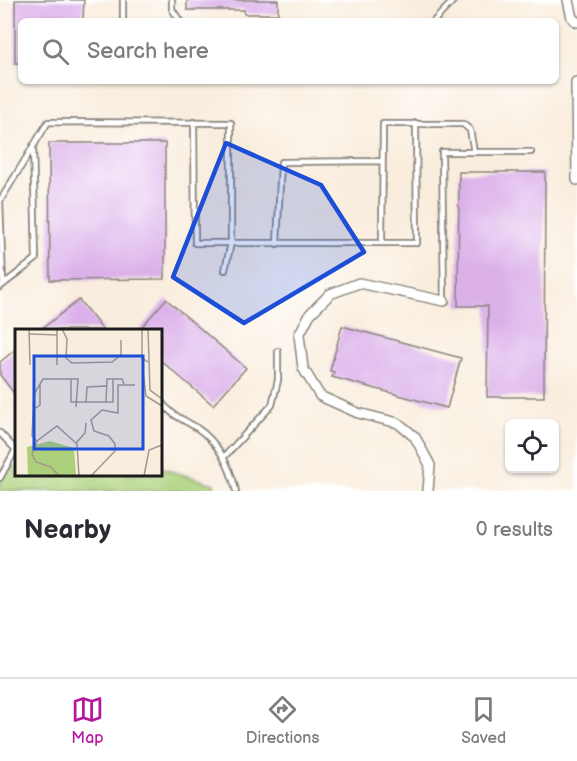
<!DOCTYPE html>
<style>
:root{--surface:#fff;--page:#f7f7f7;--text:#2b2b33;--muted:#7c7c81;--line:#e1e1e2;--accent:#b5179e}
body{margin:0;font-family:"Balsamiq Sans",sans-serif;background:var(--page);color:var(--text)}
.controls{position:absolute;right:18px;bottom:18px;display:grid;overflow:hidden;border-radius:9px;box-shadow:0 2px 4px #0004}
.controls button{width:54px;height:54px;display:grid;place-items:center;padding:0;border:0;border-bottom:2px solid var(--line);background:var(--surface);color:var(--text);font:30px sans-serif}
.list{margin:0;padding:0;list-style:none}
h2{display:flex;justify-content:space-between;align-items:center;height:78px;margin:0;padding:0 24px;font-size:26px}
h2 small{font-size:20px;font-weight:400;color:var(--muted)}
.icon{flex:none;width:33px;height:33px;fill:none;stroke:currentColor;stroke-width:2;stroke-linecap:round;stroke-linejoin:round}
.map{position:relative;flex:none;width:577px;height:491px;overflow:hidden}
.search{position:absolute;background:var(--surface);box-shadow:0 2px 4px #0004;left:18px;right:18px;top:18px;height:66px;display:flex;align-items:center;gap:15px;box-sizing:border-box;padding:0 21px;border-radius:9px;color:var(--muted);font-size:22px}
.sheet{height:186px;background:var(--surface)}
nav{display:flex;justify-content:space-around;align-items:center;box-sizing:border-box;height:84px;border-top:2px solid var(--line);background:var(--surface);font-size:16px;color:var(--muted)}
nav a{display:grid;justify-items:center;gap:3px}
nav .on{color:var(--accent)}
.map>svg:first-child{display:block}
.green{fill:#acd079;stroke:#64764a;stroke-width:1.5}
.building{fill:#dcb1ea}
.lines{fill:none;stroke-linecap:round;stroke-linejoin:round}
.lane-casing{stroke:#8a847c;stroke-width:8}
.street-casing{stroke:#8a847c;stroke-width:12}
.lane{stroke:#fff;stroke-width:4.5}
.street{stroke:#fff;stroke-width:9}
.marked{fill:#1d4ed8;fill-opacity:0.2;stroke:#1d4ed8;stroke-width:4.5;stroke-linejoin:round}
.inset-road{fill:none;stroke:#a19990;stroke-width:1.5}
.view{fill:#1d4ed8;fill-opacity:0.15;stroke:#1d4ed8;stroke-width:3}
.inset-edge{fill:none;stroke:#1c1c1c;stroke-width:3}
</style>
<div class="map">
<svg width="577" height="491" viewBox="0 0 577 491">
<rect width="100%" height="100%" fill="#fff"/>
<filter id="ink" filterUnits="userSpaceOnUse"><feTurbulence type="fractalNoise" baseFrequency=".0167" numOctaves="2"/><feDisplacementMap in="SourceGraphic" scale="12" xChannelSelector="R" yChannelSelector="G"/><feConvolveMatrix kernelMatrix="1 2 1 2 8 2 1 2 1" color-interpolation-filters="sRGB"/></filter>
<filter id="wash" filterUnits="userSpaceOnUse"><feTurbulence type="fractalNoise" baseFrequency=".008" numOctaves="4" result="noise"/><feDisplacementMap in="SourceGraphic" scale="24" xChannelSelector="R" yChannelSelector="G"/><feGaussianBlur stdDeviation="1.35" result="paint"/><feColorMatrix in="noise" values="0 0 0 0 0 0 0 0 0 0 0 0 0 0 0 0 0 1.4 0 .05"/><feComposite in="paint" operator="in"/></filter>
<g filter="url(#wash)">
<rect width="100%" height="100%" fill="#f9eddd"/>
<path class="green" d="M16 466V474H160L161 468 214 484 215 491H0V470Z"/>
<g id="blocks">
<path class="building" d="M15 0H84L83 21H21V63H15Z
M187 0H278V14H244V10H187Z
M49 143H165V279L50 280Z
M459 172H545L544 397H487L488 306H458Z
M166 299 246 368 213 405 160 360V330H139Z
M79 300 103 330H40Z
M342 326 461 358 447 408 332 377 334 372 330 371Z
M16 349V396L0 375V362Z"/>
</g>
</g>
<g filter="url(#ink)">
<use href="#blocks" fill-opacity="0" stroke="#8a847c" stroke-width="1.5"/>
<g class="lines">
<defs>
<path id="lane" d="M172 0V9L180 21
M123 21V0
M434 21 454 0
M194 122 195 243H417L416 123
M382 243 383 124H463L470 130 474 152
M277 244 281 162 382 161
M3 282 0 201 48 122 231 123V243L225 270
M0 287 36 259 33 146
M444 301 442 152H531
M160 400C170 415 183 419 197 428 219 443 230 466 236 491
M0 433 16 450
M224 457 272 405 278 380V351
M0 478 16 449"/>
<path id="street" d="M568 0 572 18 577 22
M576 82 577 180
M428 491 430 465 415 437 398 423 358 413 320 396 303 368 299 335 310 314 330 294 359 283 444 301"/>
</defs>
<use href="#lane" class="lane-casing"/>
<use href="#street" class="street-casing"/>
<use href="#lane" class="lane"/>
<use href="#street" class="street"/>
</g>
</g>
<path class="marked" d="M226 143 321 185 364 252 244 323 173 277Z"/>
<g transform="translate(15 329)">
<rect width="147" height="147" fill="#f9eddd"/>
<path d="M35 112 59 119 61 147H13L12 118Z" fill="#acd079"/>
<path class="inset-road" d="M14 0 15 36M47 0 52 10 51 29 57 34 97 33 106 26V11M127 0V29L133 33M133 0 135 61 147 70M15 5 42 6V1M42 36V6M128 42 131 67 147 77M56 50V73H98V50M71 73 72 58 91 57M91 73 92 50H107L109 55M19 80 25 76V56M22 112 17 107 19 65 28 50H63L61 78M61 114 70 104 71 94M44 147 36 138 21 133 17 125 22 112 42 97 62 115 64 147M76 147 100 122V115L94 107 79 102 76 91 87 81 103 84V56H120M129 147 134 121 147 116"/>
<path class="view" d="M19 27H128V120H19Z"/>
<rect width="147" height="147" class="inset-edge"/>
</g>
</svg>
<div class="controls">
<button><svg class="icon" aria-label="locate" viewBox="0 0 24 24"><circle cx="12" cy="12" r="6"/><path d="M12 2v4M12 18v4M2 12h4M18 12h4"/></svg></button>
</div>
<div class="search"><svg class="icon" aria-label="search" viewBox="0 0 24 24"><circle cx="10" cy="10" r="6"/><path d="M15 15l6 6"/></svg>Search here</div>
</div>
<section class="sheet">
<h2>Nearby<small>0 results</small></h2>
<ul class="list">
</ul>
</section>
<nav>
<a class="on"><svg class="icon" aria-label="map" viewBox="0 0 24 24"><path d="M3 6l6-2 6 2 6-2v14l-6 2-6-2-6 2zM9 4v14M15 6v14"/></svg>Map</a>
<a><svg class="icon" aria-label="directions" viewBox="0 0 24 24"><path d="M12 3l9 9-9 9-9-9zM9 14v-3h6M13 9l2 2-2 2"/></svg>Directions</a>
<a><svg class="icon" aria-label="saved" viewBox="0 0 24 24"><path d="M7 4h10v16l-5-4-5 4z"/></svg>Saved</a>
</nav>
